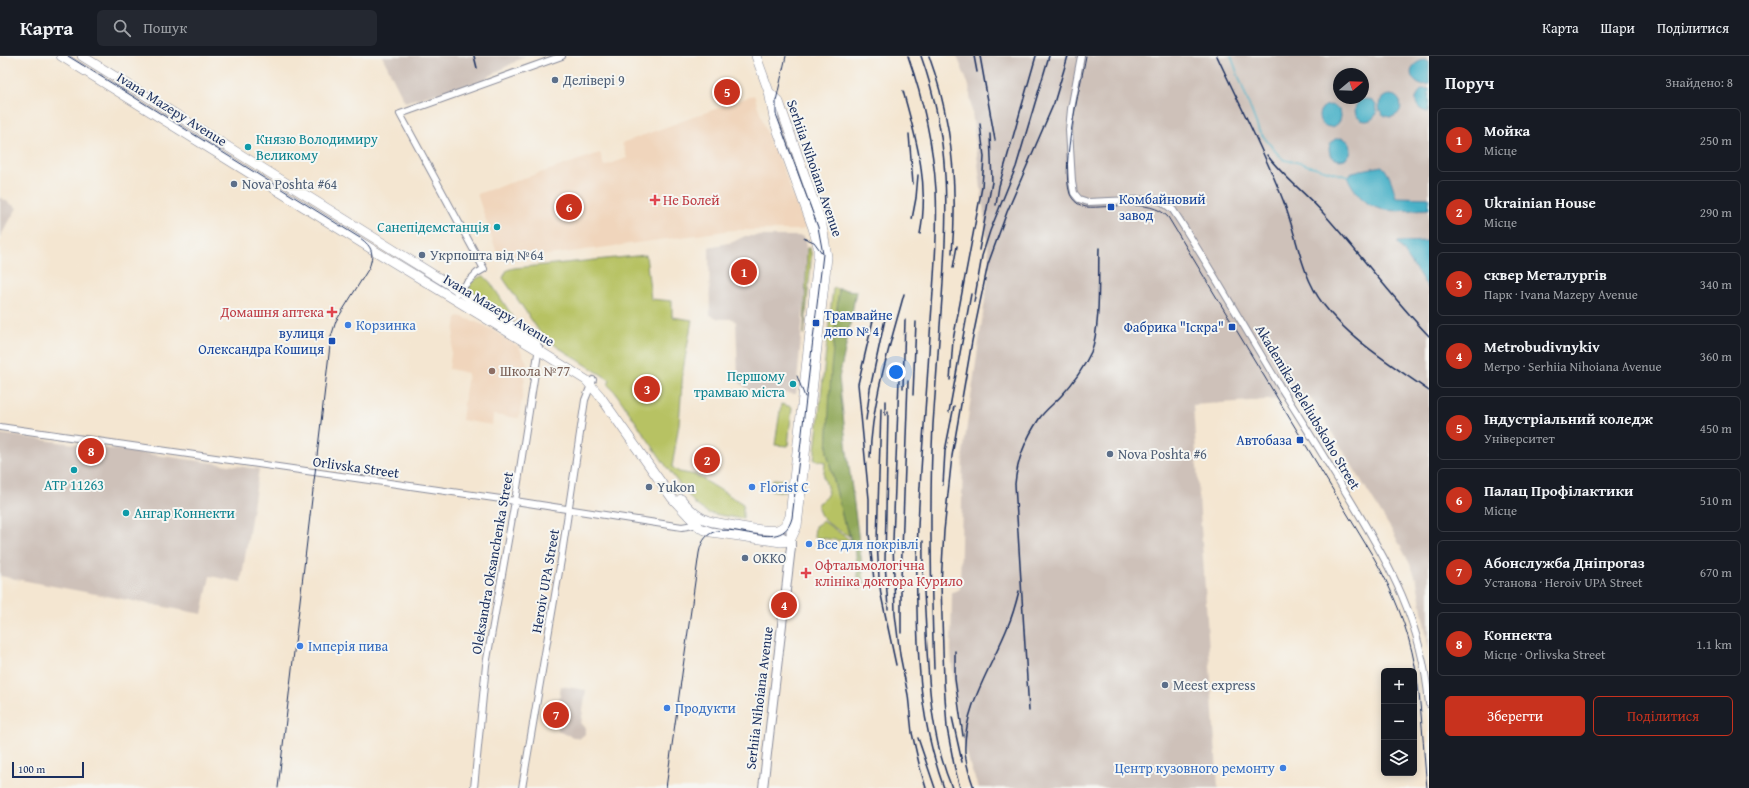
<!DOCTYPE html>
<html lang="uk">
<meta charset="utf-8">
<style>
:root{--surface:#171b24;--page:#242831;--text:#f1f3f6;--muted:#9ea1a6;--line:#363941;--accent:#c8321e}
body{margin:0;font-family:"Gentium Book Plus",serif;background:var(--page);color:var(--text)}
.controls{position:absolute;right:12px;bottom:12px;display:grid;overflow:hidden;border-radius:6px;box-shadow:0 2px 10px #0003}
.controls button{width:36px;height:36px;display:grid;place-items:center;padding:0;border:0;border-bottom:1px solid var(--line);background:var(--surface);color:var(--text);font:20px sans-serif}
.compass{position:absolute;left:1333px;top:12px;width:36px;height:36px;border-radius:50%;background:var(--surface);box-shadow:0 2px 10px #0003;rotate:71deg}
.scale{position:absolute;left:12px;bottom:10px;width:72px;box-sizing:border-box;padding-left:4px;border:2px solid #1b2f5e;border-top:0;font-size:11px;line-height:14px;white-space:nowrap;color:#1b2f5e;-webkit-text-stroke:3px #f6f6f2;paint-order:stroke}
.you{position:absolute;left:896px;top:316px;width:14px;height:14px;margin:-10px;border:3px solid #fff;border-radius:50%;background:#1a73e8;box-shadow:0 0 0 6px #1a73e833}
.badge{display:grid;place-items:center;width:26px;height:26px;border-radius:50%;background:var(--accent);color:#fff;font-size:13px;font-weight:700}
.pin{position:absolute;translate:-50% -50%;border:2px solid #fff;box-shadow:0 1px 4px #0006}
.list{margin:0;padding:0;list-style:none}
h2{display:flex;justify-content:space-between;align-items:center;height:52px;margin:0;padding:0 16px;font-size:17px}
h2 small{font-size:13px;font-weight:400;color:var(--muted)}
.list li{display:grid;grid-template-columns:26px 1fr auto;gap:12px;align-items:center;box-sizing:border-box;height:64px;margin:0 8px 8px;padding:0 8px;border:1px solid var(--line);border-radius:6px}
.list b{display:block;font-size:15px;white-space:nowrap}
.list p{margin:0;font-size:13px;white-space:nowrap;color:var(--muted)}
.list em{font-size:13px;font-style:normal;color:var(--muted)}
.actions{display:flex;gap:8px;padding:12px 16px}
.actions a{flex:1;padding:9px 0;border:1px solid var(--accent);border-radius:6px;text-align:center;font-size:14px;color:var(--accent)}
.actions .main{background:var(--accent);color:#fff}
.icon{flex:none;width:22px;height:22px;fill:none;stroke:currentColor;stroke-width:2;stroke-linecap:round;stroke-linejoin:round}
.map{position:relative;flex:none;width:1429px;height:732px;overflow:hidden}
header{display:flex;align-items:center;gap:24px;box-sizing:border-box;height:56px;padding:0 20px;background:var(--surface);border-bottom:1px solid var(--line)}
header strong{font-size:19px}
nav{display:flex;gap:22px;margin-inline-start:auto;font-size:14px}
.search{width:280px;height:36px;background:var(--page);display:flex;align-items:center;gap:10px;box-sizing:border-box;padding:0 14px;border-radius:6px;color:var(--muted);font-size:15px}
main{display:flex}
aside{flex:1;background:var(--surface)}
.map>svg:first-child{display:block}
.built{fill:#f0d5bc}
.industrial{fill:#cec1b9;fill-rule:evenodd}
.green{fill:#b7c264;stroke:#697861}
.forest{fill:#91a85a;stroke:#566c5c}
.water{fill:#49b1c7;stroke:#327092}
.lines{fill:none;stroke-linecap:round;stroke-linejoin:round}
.stream{stroke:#49b1c7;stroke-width:1.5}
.tertiary-casing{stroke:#888a98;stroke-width:8}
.primary-casing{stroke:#888a98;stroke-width:10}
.trunk-casing{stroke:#888a98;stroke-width:10}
.tertiary{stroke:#fff;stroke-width:6}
.primary{stroke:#fff;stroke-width:8}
.trunk{stroke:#fff;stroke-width:9}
.tram{stroke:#1b2f5e;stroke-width:1}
.rail{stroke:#1b2f5e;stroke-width:1.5}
.service-dot{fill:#5c6f8a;stroke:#f6f6f2;stroke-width:1.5}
.culture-dot{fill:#0f9aa8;stroke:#f6f6f2;stroke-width:1.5}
.health-dot{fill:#e0444e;stroke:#f6f6f2;stroke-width:1.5}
.transit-dot{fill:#1a4fb4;stroke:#f6f6f2;stroke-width:1.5}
.shop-dot{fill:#3f7fe0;stroke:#f6f6f2;stroke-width:1.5}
.education-dot{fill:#8d6e63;stroke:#f6f6f2;stroke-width:1.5}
.labels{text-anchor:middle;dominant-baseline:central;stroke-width:4;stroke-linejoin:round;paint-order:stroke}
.service-label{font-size:14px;fill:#4e5e75;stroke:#f6f6f2;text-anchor:start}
.street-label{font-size:14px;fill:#1b2f5e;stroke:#f6f6f2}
.culture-label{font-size:14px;fill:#0d838f;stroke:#f6f6f2;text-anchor:start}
.transit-label{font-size:14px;fill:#164399;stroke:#f6f6f2;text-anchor:end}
.health-label{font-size:14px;fill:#be3a42;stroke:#f6f6f2;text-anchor:start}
.shop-label{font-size:14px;fill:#366cbe;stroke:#f6f6f2;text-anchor:start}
.education-label{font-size:14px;fill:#785e54;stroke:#f6f6f2;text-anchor:start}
</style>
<header>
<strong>Карта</strong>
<div class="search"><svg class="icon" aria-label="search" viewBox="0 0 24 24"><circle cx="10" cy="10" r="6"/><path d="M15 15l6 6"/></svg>Пошук</div>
<nav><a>Карта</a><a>Шари</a><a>Поділитися</a></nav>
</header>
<main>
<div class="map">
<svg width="1429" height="732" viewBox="0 0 1429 732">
<rect width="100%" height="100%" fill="#f6f6f2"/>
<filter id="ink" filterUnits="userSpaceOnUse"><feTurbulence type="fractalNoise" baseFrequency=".025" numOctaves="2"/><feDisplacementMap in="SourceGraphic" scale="8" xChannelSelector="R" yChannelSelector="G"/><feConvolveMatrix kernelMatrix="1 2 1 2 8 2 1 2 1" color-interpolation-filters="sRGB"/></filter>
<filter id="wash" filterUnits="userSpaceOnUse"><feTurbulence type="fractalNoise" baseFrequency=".012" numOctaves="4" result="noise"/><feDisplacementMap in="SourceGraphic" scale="16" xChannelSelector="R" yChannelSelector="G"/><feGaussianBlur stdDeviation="0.9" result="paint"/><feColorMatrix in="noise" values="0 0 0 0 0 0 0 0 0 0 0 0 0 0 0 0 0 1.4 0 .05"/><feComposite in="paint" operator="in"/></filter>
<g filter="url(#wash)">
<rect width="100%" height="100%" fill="#f4e6d1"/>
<path class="built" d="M754 39 771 89H774L805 171 801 174H733L504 205 499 203 477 138 600 97 604 110 627 102 622 87Z
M459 260 484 269 519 291 527 307 519 362 493 359 492 369 462 364 468 317 449 313 456 262Z"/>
<path class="industrial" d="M382 0H525L481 25 405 46Z
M957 0H1429V595L1417 526 1412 512 1394 478 1310 341 1193 349 1218 732H979L971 713 956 655 951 594 952 536 960 533 963 397 990 209 969 30ZM1339 18H1363V42H1339Z
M0 141 17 152 0 181Z
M745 180H803L806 185 805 236 796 338 748 334 740 327 738 321 736 266 733 263H719L710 259 709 191 733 186Z
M0 378 259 413 241 526 210 520 202 558 0 520Z
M561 630 586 634 581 668 585 672V678L579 683 557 675 566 651 552 644 553 643 559 644Z"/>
<path class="green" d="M807 192H809L811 196V205L804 279Z
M646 199 651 243 672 245V261L692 264 683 314 679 368 672 411 679 416 696 419 743 448V463L708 457 696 449 673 420 615 336 608 329 610 324 556 290 539 275 503 222 507 214 514 212Z
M484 220 490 226 515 264V265L470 236C466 228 476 221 484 220Z
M833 232 839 233 834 281 827 396 844 467H846L849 480C837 473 816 464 818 447 832 439 828 434 824 422 823 417 825 411 825 406L814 404Z
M781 348 792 351 788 390 775 389Z
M773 423 786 424 785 436 771 435Z
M823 465 850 484V486L814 481 815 470Z"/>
<path class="forest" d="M839 233 856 235 847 285 839 322 847 395 865 531 859 532 855 489 852 488 846 467H844L827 396 831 313Z"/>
<path class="water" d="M1425 4 1429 6V28L1421 29C1406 23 1409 6 1425 4Z
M1423 33H1429L1428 56C1414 54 1412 40 1423 33Z
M1379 50a11 11 0 1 1 22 0a11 11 0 1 1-22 0Z
M1355 54a11 11 0 1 1 22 0a11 11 0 1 1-22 0Z
M1319 60a11 11 0 1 1 22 0a11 11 0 1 1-22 0Z
M1329 93a11 11 0 1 1 22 0a11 11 0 1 1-22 0Z
M1382 110C1390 117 1393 131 1396 141L1429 142V153C1390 155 1369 162 1348 123L1352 116Z
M1429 185V233L1397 186Z"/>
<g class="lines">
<path class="stream" d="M1231 0 1259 75 1276 96 1284 104 1296 106 1349 121"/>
</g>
</g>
<g filter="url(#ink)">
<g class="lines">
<defs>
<path id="tertiary" d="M1081 0 1071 53 1069 74 1072 126 1074 137 1079 143 1088 146 1153 143 1161 145 1173 154C1211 212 1245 273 1281 332 1304 368 1326 404 1348 440 1390 509 1422 565 1429 648
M457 237 477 217 484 213 400 58 562 0
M0 371 515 445 682 471 699 468
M474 732 486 609 515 445 539 291
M522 732 561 504 585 344 593 324"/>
<path id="primary" d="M772 475 790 485
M763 732 791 491 790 461"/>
<path id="trunk" d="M61 0 370 192 538 294 586 324 600 340 672 442 700 472 711 476 781 486 790 485 797 470 827 201 822 169 779 46 769 36
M82 0 450 229 536 286
M681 443C690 454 699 463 713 466 726 468 767 477 777 474 784 472 788 467 790 460L818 203V190L813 172 775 67 769 36 756 0"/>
</defs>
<use href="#tertiary" class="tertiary-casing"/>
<use href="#primary" class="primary-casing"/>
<use href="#trunk" class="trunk-casing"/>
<use href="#tertiary" class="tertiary"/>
<use href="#primary" class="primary"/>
<use href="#trunk" class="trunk"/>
<path class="tram" d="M68 0 360 182C373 191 374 198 369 212L336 265 331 281 278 732
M1086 0C1080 33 1060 108 1070 138 1073 145 1078 149 1086 151 1110 153 1149 141 1168 161L1374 502C1393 535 1408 572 1415 610 1422 650 1423 692 1427 732
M804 182 814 186 822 197
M797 320 805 341
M666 732 699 497C709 443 780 508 792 462L823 198 818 171 776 58V45L786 0"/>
<path class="rail" d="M474 0 477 12
M908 0C923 43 933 88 936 134 938 182 933 231 930 279 925 370 915 462 917 553 918 617 922 671 944 732
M921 0C951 84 948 155 942 242 939 284 936 326 933 368 929 450 931 531 934 613
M929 0C952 63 958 130 952 197
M974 0 977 16
M980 0 995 84
M1217 0C1239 48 1264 95 1283 144 1297 179 1300 217 1323 248 1349 283 1394 310 1429 335
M903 35C916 82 930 129 920 178
M909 78 913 128
M1267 99C1284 122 1306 137 1324 158 1360 198 1392 241 1429 280
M996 149 999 130 1036 0
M912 163 916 142 918 119
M979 194 992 126 990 78
M953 212 957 190
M974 246 982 200 990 175 1016 111 1049 0
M899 323 893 485 895 558 900 599 908 639 912 677 920 712 926 732
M950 324 953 284 982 131 984 101 980 68
M903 332 905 264
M913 339 916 266
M881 353 877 485 879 522 881 539 896 609
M949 356 971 238
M885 359V345
M866 364 870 333 885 263
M870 401C872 344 889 293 904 238
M943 429 945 395 954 350
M923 485C922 516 925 546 926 577 929 630 931 682 952 732
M874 524 869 478V443L858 328 874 260
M888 553 885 506 888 355
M901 577V524L908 325
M955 595V623L963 680
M1029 655 1015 428C1017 406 1026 382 1039 363 1045 354 1055 347 1062 339 1074 326 1084 311 1091 296 1101 271 1098 220 1099 192
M952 661 962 706
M918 682 935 732
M960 732 954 709 947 672 944 626 941 528 944 475 952 400 972 285 988 208 1007 156 1054 47 1068 0
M974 732C970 721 966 709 965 696 963 651 992 611 1008 570 1013 559 1016 547 1019 535"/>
</g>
</g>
<g class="service-dot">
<circle cx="555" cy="24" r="4"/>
<circle cx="234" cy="128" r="4"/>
<circle cx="422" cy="199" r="4"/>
<circle cx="1110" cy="398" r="4"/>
<circle cx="649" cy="431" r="4"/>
<circle cx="745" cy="502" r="4"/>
<circle cx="1165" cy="629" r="4"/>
</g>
<g class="culture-dot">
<circle cx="248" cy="91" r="4"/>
<circle cx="497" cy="171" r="4"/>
<circle cx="793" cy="328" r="4"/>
<circle cx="74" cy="414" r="4"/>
<circle cx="126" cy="457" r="4"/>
</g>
<g class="health-dot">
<path d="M653 138h4v4h4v4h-4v4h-4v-4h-4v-4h4z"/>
<path d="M330 250h4v4h4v4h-4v4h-4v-4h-4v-4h4z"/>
<path d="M804 511h4v4h4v4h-4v4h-4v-4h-4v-4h4z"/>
</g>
<g class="transit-dot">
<rect x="1107" y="147" width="8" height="8" rx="2"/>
<rect x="812" y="263" width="8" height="8" rx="2"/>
<rect x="1228" y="267" width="8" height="8" rx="2"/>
<rect x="328" y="281" width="8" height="8" rx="2"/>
<rect x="1296" y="380" width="8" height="8" rx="2"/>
</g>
<g class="shop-dot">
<circle cx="348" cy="269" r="4"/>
<circle cx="752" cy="431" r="4"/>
<circle cx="809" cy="488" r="4"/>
<circle cx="300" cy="590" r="4"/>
<circle cx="667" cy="652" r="4"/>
<circle cx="1283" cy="712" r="4"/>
</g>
<circle class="education-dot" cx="492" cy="315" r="4"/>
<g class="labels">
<g class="service-label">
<text x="563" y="24">Делівері 9</text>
<text x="242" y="128">Nova Poshta #64</text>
<text x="430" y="199">Укрпошта від №64</text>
<text x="1118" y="398">Nova Poshta #6</text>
<text x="657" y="431">Yukon</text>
<text x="753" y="502">OKKO</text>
<text x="1173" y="629">Meest express</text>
</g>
<g class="street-label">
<text transform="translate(172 53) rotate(32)">Ivana Mazepy Avenue</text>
<text transform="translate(815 112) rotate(71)">Serhiia Nihoiana Avenue</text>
<text transform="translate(499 254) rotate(31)">Ivana Mazepy Avenue</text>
<text transform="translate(1308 351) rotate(59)">Akademika Beleliubskoho Street</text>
<text transform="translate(356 411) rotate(8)">Orlivska Street</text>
<text transform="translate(492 507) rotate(-80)">Oleksandra Oksanchenka Street</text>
<text transform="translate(545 525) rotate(-80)">Heroiv UPA Street</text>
<text transform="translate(759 642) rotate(-83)">Serhiia Nihoiana Avenue</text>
</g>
<g class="culture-label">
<text x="256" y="83">Князю Володимиру<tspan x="256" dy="16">Великому</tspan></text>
<text x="489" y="171" text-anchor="end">Санепідемстанція</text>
<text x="785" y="320" text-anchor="end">Першому<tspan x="785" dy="16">трамваю міста</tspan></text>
<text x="74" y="429" text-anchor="middle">ATP 11263</text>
<text x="134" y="457">Ангар Коннекти</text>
</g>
<g class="transit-label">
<text x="1119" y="143" text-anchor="start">Комбайновий<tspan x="1119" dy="16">завод</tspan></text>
<text x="824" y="259" text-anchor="start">Трамвайне<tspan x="824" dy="16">депо № 4</tspan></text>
<text x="1224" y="271">Фабрика "Іскра"</text>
<text x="324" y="277">вулиця<tspan x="324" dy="16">Олександра Кошиця</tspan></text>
<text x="1292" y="384">Автобаза</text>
</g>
<g class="health-label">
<text x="663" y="144">Не Болей</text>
<text x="324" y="256" text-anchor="end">Домашня аптека</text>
<text x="815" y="509">Офтальмологічна<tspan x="815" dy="16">клініка доктора Курило</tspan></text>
</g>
<g class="shop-label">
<text x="356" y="269">Корзинка</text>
<text x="760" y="431">Florist C</text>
<text x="817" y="488">Все для покрівлі</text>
<text x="308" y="590">Імперія пива</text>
<text x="675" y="652">Продукти</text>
<text x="1275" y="712" text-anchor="end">Центр кузовного ремонту</text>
</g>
<g class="education-label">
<text x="500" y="315">Школа №77</text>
</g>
</g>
</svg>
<div class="controls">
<button>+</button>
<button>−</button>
<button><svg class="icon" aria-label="layers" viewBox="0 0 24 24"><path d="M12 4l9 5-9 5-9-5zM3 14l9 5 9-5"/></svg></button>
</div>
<svg class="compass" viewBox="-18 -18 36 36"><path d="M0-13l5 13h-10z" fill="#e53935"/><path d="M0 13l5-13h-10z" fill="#9ea1a6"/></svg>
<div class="scale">100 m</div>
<div class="you"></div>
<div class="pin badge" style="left:744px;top:216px">1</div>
<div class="pin badge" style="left:707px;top:404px">2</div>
<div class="pin badge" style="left:647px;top:333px">3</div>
<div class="pin badge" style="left:784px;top:549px">4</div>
<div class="pin badge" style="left:727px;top:36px">5</div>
<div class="pin badge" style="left:569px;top:151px">6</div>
<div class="pin badge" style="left:556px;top:659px">7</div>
<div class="pin badge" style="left:91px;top:395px">8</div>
</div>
<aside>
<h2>Поруч<small>Знайдено: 8</small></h2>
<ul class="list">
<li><span class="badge">1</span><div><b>Мойка</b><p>Місце</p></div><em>250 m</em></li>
<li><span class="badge">2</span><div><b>Ukrainian House</b><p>Місце</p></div><em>290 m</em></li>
<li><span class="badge">3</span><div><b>сквер Металургів</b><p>Парк · Ivana Mazepy Avenue</p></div><em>340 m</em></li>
<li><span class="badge">4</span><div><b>Metrobudivnykiv</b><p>Метро · Serhiia Nihoiana Avenue</p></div><em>360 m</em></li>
<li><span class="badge">5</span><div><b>Індустріальний коледж</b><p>Університет</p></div><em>450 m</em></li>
<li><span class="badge">6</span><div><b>Палац Профілактики</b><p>Місце</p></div><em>510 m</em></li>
<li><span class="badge">7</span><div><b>Абонслужба Дніпрогаз</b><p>Установа · Heroiv UPA Street</p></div><em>670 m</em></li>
<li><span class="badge">8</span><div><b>Коннекта</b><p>Місце · Orlivska Street</p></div><em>1.1 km</em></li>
</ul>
<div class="actions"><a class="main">Зберегти</a><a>Поділитися</a></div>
</aside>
</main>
